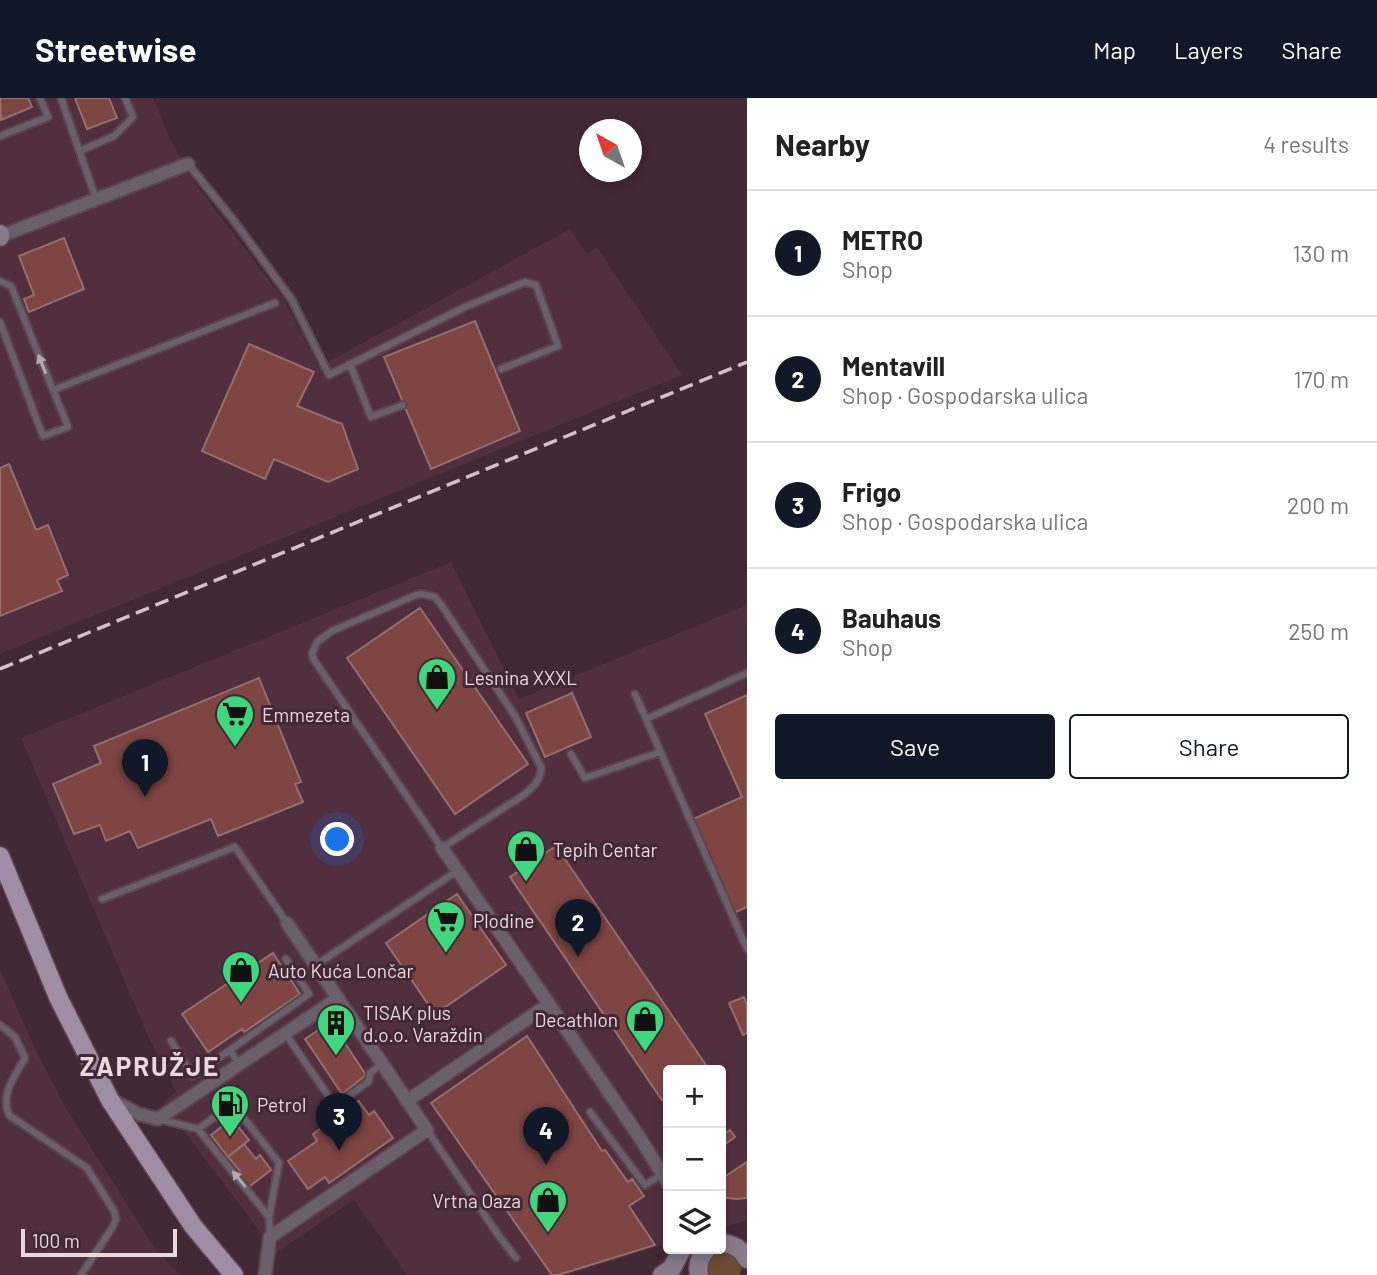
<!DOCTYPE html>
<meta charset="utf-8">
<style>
:root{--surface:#fff;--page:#f6f6f6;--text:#222;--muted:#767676;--line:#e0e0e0;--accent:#111827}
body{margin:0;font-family:Barlow,sans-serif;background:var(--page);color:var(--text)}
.controls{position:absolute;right:21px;bottom:21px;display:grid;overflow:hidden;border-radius:7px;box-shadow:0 4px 10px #0003}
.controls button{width:63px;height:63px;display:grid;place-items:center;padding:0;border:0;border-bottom:2px solid var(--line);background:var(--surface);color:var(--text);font:35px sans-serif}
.compass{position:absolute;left:579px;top:21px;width:63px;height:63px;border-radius:50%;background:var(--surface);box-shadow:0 4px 10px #0003;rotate:320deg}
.scale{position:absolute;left:21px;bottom:18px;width:156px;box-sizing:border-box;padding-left:7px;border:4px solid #ead8df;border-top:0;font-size:19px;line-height:24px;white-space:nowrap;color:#ead8df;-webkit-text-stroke:5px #432835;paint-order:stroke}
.you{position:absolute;left:338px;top:742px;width:24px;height:24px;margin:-18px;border:5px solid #fff;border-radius:50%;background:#1a73e8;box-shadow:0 0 0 10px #1a73e833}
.badge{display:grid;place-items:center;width:46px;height:46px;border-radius:50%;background:var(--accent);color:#fff;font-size:23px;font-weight:700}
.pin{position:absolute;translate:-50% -58px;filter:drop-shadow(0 2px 4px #0008)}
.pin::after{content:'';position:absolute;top:37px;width:24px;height:21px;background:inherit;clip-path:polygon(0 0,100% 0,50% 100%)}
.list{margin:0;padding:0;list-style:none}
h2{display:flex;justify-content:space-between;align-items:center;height:91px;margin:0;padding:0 28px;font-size:30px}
h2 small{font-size:23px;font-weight:400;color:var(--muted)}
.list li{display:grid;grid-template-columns:46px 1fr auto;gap:21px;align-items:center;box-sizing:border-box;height:126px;padding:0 28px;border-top:2px solid var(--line)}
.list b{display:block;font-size:26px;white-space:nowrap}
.list p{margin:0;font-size:23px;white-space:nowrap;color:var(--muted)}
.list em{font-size:23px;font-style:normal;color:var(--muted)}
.actions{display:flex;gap:14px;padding:21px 28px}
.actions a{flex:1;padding:16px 0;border:2px solid var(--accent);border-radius:7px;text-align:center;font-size:24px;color:var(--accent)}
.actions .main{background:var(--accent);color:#fff}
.icon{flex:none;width:38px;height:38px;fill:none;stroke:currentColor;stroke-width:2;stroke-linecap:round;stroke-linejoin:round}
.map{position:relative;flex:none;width:747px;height:1177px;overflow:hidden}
header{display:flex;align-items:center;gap:42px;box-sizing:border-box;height:98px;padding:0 35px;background:var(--accent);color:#fff}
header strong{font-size:33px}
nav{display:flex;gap:38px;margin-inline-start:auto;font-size:24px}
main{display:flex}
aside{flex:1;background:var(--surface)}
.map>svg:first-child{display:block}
.built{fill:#512f3f}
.green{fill:#6e4b33}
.building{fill:#7e4543;stroke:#93706e;stroke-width:2}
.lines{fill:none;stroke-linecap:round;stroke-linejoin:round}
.service-casing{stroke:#5e4450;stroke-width:10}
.minor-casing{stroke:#5e4450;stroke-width:16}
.secondary-casing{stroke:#5e4450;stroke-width:21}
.primary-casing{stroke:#5e4450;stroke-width:21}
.service{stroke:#69606b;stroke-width:6}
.minor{stroke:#69606b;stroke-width:12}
.secondary{stroke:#877a8b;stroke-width:18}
.primary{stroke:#9e8da4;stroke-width:18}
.rail{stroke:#d4c1c8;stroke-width:3.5;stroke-dasharray:14 7;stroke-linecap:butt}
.oneway{fill:#b6a8b1}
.labels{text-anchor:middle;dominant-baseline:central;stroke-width:6;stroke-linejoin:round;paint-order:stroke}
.poi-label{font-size:19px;fill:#ead8df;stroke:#432835;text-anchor:start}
.district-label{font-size:26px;font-weight:bold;letter-spacing:2px;fill:#ead8df;stroke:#432835}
</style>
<header>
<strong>Streetwise</strong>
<nav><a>Map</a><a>Layers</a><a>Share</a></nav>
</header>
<main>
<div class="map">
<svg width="747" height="1177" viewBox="0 0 747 1177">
<rect width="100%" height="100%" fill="#432835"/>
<path class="built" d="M0 0H153L171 43 197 88 284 202 319 269 570 131 587 156 597 149 682 277 0 556Z
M451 464 519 601 747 507V1122L721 1130V972H668V1145L569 1177H407L354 1102 276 1155 162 1004 176 994 147 936 21 640Z
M0 871 36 953 66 1010 156 1152 180 1177H0Z"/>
<path class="green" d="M717 1152H730L742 1167 740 1177H706C705 1166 707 1157 717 1152Z"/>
<path class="building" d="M0 0H28L32 9 1 22Z
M75 0H109L117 20 87 31Z
M64 140 84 191 29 214 24 201 34 197 19 158Z
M475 223 520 333 431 371 384 259Z
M249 246 314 274 297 308 342 326 358 371 328 384 274 361 265 381 202 353Z
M9 366 36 432 48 427 68 477 57 482 62 493 0 518V370Z
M420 510 528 666 455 716 347 560Z
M259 580 301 684 295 686 303 704 218 738 211 721 138 750 130 733 106 743 100 727 74 736 53 686 101 665 94 648Z
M572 595 591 639 545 659 526 615Z
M747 597V809L734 815 691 722 742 699 705 616Z
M556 748 708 970 705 972H668V998L662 1002 510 779Z
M457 796 506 867 435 916 386 845Z
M273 855 300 896 244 934 242 931 208 954 182 916Z
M744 899 747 907V935L743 937 729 905Z
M331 924 366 977 342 996 305 941Z
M527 938 602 1053 605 1052 628 1084 632 1081 644 1098 629 1108 655 1147 558 1177H552L431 1005Z
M359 1003 369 1017 374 1013 393 1040 329 1085 325 1079 308 1091 288 1063 317 1043 313 1036Z
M232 1021 249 1042 228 1059 211 1037Z
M730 1032 735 1039 721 1049V1038Z
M244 1046 256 1061 260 1057 271 1072 245 1092 234 1078 240 1073 228 1059Z
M747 1064V1100L736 1101 721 1099V1081Z"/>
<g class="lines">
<defs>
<path id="service" d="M61 0 96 101
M0 38 48 19 40 0
M80 53 114 38 133 19 125 0
M188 66 235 124 292 202 329 277 465 209 525 184 536 187 558 248 501 271
M0 183 11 188 68 329 43 338 0 224
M350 266 371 319 403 307
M53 292 275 205
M422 496 435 499 440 505 515 618 541 669C541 682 534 688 525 696L442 750 314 562 312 556 317 544 332 533 416 497Z
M635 596 747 851
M646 621 747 575
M571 656 585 680 660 654
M102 801 235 749 287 825
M316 867 457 773
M0 927 15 939 25 960C15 978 0 996 9 1017L87 1070 114 1113 116 1121 112 1130 81 1177
M285 935 335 1008 369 983 370 975 382 966
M171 943 193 978 230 952 239 966
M230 952 309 896 286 861
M590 1014 645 1087 663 1076
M159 1021 198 1031 269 1119 270 1137
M198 1031 233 1006 279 1065 269 1119
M427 1032 499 1138 516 1160"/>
<path id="minor" d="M1 138 188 66
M442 750 549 906
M113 1003 139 1016 158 1021 338 900
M407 1003 549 906 638 1037 668 1085
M265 1177 270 1139 427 1032 287 825"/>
<path id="secondary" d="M0 136V139
M721 1145C733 1146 741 1150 747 1161
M662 1177 672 1170 682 1151
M699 1177C697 1167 700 1158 707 1151"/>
<path id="primary" d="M0 758 58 899 110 1002 193 1128 234 1177"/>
</defs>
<use href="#service" class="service-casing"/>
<use href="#minor" class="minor-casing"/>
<use href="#secondary" class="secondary-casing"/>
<use href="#primary" class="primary-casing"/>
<use href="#service" class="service"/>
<use href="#minor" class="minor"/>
<use href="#secondary" class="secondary"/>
<use href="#primary" class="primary"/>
<path class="rail" d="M0 571 747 264"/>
</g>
<defs><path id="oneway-solid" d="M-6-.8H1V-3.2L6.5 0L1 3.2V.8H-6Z" transform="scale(1.75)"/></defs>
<g class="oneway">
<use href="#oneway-solid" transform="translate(42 266) rotate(-112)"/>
<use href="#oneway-solid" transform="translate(239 1081) rotate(-129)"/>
</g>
<defs>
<symbol id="shop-pin" viewBox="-11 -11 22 30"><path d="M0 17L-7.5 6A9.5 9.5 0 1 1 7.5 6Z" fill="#3dd77e" stroke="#432835"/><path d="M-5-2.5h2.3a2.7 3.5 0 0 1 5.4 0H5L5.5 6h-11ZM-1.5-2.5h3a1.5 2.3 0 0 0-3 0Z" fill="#111"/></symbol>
<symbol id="supermarket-pin" viewBox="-11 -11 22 30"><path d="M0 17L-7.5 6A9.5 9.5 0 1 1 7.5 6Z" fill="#3dd77e" stroke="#432835"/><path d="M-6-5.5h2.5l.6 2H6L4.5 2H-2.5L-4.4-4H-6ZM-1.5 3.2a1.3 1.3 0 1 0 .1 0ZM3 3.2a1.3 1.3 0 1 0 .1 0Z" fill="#111"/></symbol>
<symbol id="building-pin" viewBox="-11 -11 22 30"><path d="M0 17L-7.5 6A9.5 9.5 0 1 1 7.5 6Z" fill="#3dd77e" stroke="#432835"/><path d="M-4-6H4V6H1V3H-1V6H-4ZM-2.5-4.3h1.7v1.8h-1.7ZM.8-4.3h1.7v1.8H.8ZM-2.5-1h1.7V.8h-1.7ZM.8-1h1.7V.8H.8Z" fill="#111"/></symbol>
<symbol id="fuel-pin" viewBox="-11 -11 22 30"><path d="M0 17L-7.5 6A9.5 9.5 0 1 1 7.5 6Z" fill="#3dd77e" stroke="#432835"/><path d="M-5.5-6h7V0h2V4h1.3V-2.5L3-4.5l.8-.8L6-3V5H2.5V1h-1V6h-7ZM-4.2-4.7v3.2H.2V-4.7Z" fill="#111"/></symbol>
</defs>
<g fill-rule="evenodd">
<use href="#shop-pin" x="415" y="557" width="44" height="60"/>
<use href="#supermarket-pin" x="213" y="594" width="44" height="60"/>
<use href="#shop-pin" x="504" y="729" width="44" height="60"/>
<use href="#supermarket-pin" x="424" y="800" width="44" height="60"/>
<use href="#shop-pin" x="219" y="850" width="44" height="60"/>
<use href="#shop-pin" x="623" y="899" width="44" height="60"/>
<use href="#building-pin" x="314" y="903" width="44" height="60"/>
<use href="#fuel-pin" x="208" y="984" width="44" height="60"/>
<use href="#shop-pin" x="526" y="1080" width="44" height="60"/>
</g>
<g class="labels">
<g class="poi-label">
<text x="464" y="579">Lesnina XXXL</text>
<text x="262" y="616">Emmezeta</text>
<text x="553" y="751">Tepih Centar</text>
<text x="473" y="822">Plodine</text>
<text x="268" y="872">Auto Kuća Lončar</text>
<text x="363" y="914">TISAK plus<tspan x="363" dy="22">d.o.o. Varaždin</tspan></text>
<text x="618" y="921" text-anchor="end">Decathlon</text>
<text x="257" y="1006">Petrol</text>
<text x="521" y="1102" text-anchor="end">Vrtna Oaza</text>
</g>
<g class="district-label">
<text x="150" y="967">ZAPRUŽJE</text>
</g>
</g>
</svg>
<div class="controls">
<button>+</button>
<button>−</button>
<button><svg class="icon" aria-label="layers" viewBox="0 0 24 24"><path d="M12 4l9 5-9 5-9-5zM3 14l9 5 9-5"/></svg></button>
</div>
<svg class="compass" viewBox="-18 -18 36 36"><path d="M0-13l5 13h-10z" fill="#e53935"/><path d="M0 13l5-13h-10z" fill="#767676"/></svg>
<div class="scale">100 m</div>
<div class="you"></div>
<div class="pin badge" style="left:145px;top:699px">1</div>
<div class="pin badge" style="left:578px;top:859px">2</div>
<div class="pin badge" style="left:339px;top:1053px">3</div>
<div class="pin badge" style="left:546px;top:1067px">4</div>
</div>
<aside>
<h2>Nearby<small>4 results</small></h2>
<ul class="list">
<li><span class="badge">1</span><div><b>METRO</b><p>Shop</p></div><em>130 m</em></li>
<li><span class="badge">2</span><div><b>Mentavill</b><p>Shop · Gospodarska ulica</p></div><em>170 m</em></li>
<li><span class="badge">3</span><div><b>Frigo</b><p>Shop · Gospodarska ulica</p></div><em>200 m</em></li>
<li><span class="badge">4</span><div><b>Bauhaus</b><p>Shop</p></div><em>250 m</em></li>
</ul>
<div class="actions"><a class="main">Save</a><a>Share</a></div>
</aside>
</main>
